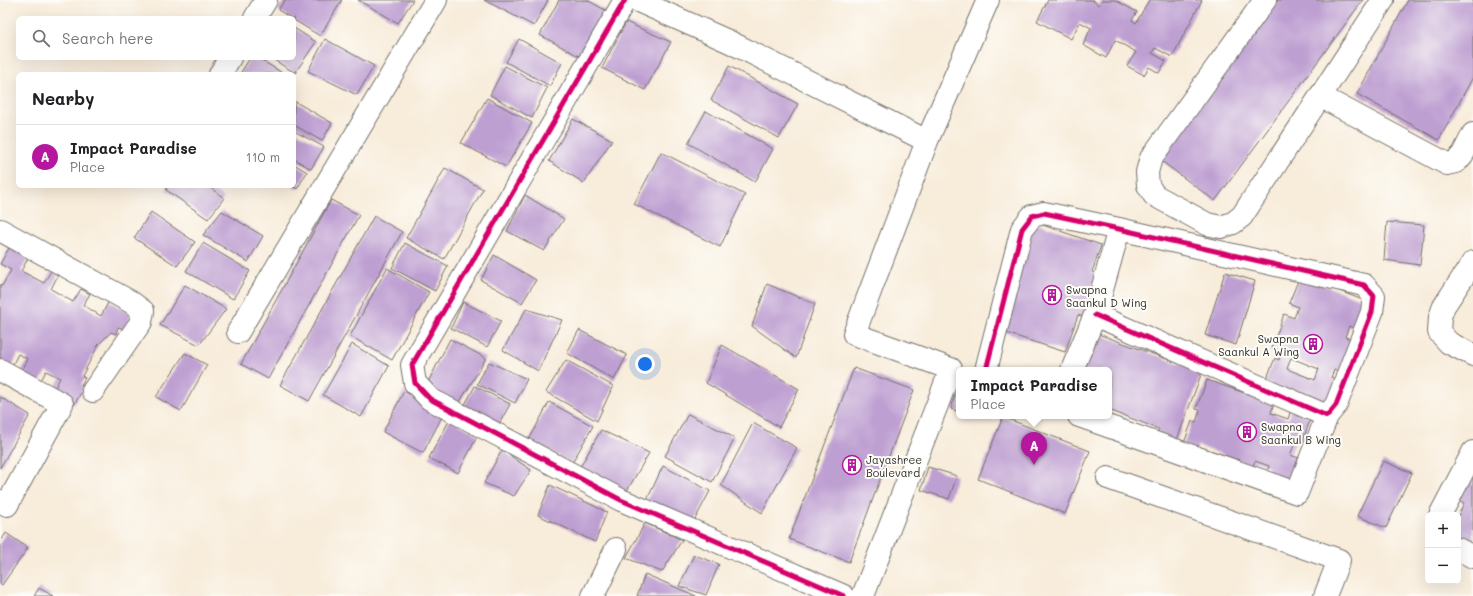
<!DOCTYPE html>
<meta charset="utf-8">
<style>
:root{--surface:#fff;--page:#f2f2f2;--text:#202124;--muted:#757577;--line:#e0e0e0;--accent:#b5179e}
body{margin:0;font-family:Mali,sans-serif;background:var(--page);color:var(--text)}
.controls{position:absolute;right:12px;bottom:12px;display:grid;overflow:hidden;border-radius:6px;box-shadow:0 4px 16px #0002}
.controls button{width:36px;height:36px;display:grid;place-items:center;padding:0;border:0;border-bottom:1px solid var(--line);background:var(--surface);color:var(--text);font:20px sans-serif}
.you{position:absolute;left:645px;top:364px;width:14px;height:14px;margin:-10px;border:3px solid #fff;border-radius:50%;background:#1a73e8;box-shadow:0 0 0 6px #1a73e833}
.badge{display:grid;place-items:center;width:26px;height:26px;border-radius:50%;background:var(--accent);color:#fff;font-size:13px;font-weight:700}
.pin{position:absolute;translate:-50% -33px;filter:drop-shadow(0 1px 2px #0008)}
.pin::after{content:'';position:absolute;top:21px;width:14px;height:12px;background:inherit;clip-path:polygon(0 0,100% 0,50% 100%)}
.popup{position:absolute;left:956px;top:367px;width:156px;height:52px;box-sizing:border-box;display:grid;place-content:center;border-radius:6px;background:var(--surface);filter:drop-shadow(0 1px 3px #0005);font-size:13px;white-space:nowrap;color:var(--muted)}
.popup b{font-size:15px;color:var(--text)}
.popup::after{content:'';position:absolute;left:50%;top:100%;margin-left:-8px;border:8px solid transparent;border-top-color:var(--surface)}
.list{margin:0;padding:0;list-style:none}
h2{display:flex;justify-content:space-between;align-items:center;height:52px;margin:0;padding:0 16px;font-size:17px}
h2 small{font-size:13px;font-weight:400;color:var(--muted)}
.list li{display:grid;grid-template-columns:26px 1fr auto;gap:12px;align-items:center;box-sizing:border-box;height:64px;padding:0 16px;border-top:1px solid var(--line)}
.list b{display:block;font-size:15px;white-space:nowrap}
.list p{margin:0;font-size:13px;white-space:nowrap;color:var(--muted)}
.list em{font-size:13px;font-style:normal;color:var(--muted)}
.icon{flex:none;width:22px;height:22px;fill:none;stroke:currentColor;stroke-width:2;stroke-linecap:round;stroke-linejoin:round}
.map{position:relative;flex:none;width:1473px;height:596px;overflow:hidden}
.search{position:absolute;background:var(--surface);box-shadow:0 4px 16px #0002;left:16px;top:16px;width:280px;height:44px;display:flex;align-items:center;gap:10px;box-sizing:border-box;padding:0 14px;border-radius:6px;color:var(--muted);font-size:15px}
.panel{position:absolute;background:var(--surface);box-shadow:0 4px 16px #0002;left:16px;top:72px;width:280px;height:116px;border-radius:6px}
.map>svg:first-child{display:block}
.building{fill:#be9fd2;fill-rule:evenodd}
.lines{fill:none;stroke-linecap:round;stroke-linejoin:round}
.minor-casing{stroke:#736f68;stroke-width:24}
.minor{stroke:#fff;stroke-width:22}
.cycleway-casing{stroke:#fdfcf7;stroke-width:8}
.cycleway{stroke:#d6006c;stroke-width:5}
.labels{text-anchor:middle;dominant-baseline:central;stroke-width:4;stroke-linejoin:round;paint-order:stroke}
.poi-label{font-size:11px;fill:#2b2b2b;stroke:#fdfcf7;text-anchor:start}
</style>
<div class="map">
<svg width="1473" height="596" viewBox="0 0 1473 596">
<rect width="100%" height="100%" fill="#fdfcf7"/>
<filter id="ink" filterUnits="userSpaceOnUse"><feTurbulence type="fractalNoise" baseFrequency=".025" numOctaves="2"/><feDisplacementMap in="SourceGraphic" scale="8" xChannelSelector="R" yChannelSelector="G"/><feConvolveMatrix kernelMatrix="1 2 1 2 8 2 1 2 1" color-interpolation-filters="sRGB"/></filter>
<filter id="wash" filterUnits="userSpaceOnUse"><feTurbulence type="fractalNoise" baseFrequency=".012" numOctaves="4" result="noise"/><feDisplacementMap in="SourceGraphic" scale="16" xChannelSelector="R" yChannelSelector="G"/><feGaussianBlur stdDeviation="0.9" result="paint"/><feColorMatrix in="noise" values="0 0 0 0 0 0 0 0 0 0 0 0 0 0 0 0 0 1.4 0 .05"/><feComposite in="paint" operator="in"/></filter>
<g filter="url(#wash)">
<rect width="100%" height="100%" fill="#f8ecda"/>
<g id="blocks">
<path class="building" d="M285 0H342L320 36 294 20V18H291L278 10Z
M358 0H413L398 23Z
M484 0H548L534 26Z
M559 0H587L607 11 582 58 540 35Z
M1048 0H1094L1093 1 1099 5 1102 0H1115L1137 12 1132 20 1136 23 1149 0H1202L1172 57 1155 48 1152 53 1166 61 1159 73 1149 67 1144 75 1127 66 1136 52 1115 40 1106 58 1083 45 1091 28 1080 22 1071 39 1037 21Z
M1278 0H1363L1215 201 1160 160Z
M1408 0H1473V77L1439 140 1357 94Z
M626 22 671 42 645 90 602 68Z
M294 28 316 42 295 73 271 58H294Z
M325 39 374 66 357 95 308 71Z
M519 39 562 63 550 86 506 62Z
M250 58H258L284 74H240Z
M505 66 547 88 532 118 490 95Z
M729 66 798 104 779 138 711 100Z
M487 98 532 123 506 167 461 143Z
M294 101 332 123 322 141 294 125Z
M706 111 773 149 755 182 688 143Z
M573 119 612 140 584 183 549 161Z
M294 131 324 147 311 169 294 159Z
M661 152 745 195 720 247 634 204Z
M294 164 307 172 297 189 292 186H294Z
M445 168 483 189 444 259 406 238Z
M168 186H208L224 198 208 219 166 190Z
M525 195 564 219 544 251 507 231Z
M331 200 359 215 268 379 241 364Z
M222 211 263 236 248 262 203 235Z
M151 212 195 242 177 266 134 238Z
M374 216 402 232 309 401 280 385Z
M1034 222 1101 245 1092 272 1102 275 1087 318 1078 315 1065 352 997 330Z
M1387 222 1424 225 1420 265 1384 260Z
M13 241 32 251 21 271 44 283 51 271 58 275 51 289 73 302 81 289 90 294 83 305 101 316 109 301 131 314 127 330 118 327 116 334 111 332 99 344 82 376 85 378 81 385 85 386 74 405 52 394 60 378 46 371 39 384 20 374 28 359 18 354 9 372 0 367V285L2 286 11 270 0 264Z
M203 243 250 271 233 299 186 271Z
M405 243 448 266 435 291 392 268Z
M494 255 536 280 522 303 481 280Z
M387 268 429 292 392 360 350 336Z
M1225 272 1255 281 1236 345 1205 335Z
M1300 276 1368 302 1358 330 1349 326 1345 337 1354 340 1341 373 1334 370 1331 377 1338 380 1328 407 1265 383 1275 358 1279 360 1282 351 1272 348 1284 314 1294 318 1298 307 1289 303ZM1291 358 1319 369 1315 380 1287 369Z
M767 284 815 304 796 358 752 326Z
M185 285 226 309 199 345 160 325Z
M463 302 501 321 487 347 451 328Z
M526 309 562 320 538 371 503 350Z
M579 330 627 355 614 380 567 353Z
M1093 332 1202 372 1174 448 1154 441 1159 429 1109 410V370H1079Z
M450 339 486 358 457 407 425 388Z
M352 344 389 366 361 417 323 395Z
M722 345 799 389 779 427 706 383Z
M185 353 207 365 181 411 156 397Z
M566 360 613 386 597 421 546 392Z
M489 362 527 379 515 403 477 384Z
M854 368 914 390 849 562 789 539Z
M1207 380 1274 403 1271 413 1288 419 1291 410 1311 417 1302 443 1296 441 1290 455 1299 458 1289 484 1266 476 1269 466 1255 461 1251 470 1240 467 1242 461 1198 446 1196 451 1183 446 1192 421 1196 422 1200 410 1196 409Z
M475 386 510 404 497 428 462 410Z
M404 391 444 413 423 453 383 432Z
M955 395 959 396V412L951 409Z
M0 397 30 415 0 468Z
M549 402 593 426 572 463 529 440Z
M688 414 735 438 712 482 665 456Z
M1003 417 1090 451 1065 514 978 479Z
M450 419 478 435 458 473 429 458Z
M753 423 797 448 762 513 721 485Z
M601 430 649 453 625 494 579 469Z
M502 450 531 470 514 496 484 483Z
M1473 455V556L1458 548V516L1464 503 1458 500Z
M1383 461 1412 473 1386 528 1357 516Z
M663 466 710 491 693 523 647 500Z
M928 467 957 476 949 499 921 490Z
M550 485 607 512 595 542 538 515Z
M645 523 682 540 662 572 626 558Z
M6 533 28 548 2 585 0 584V543Z
M694 555 719 564 706 595 679 586Z
M645 574 696 596H637Z
M39 588 53 596H34Z"/>
</g>
</g>
<g filter="url(#ink)">
<use href="#blocks" fill-opacity="0" stroke="#736f68" stroke-width="1"/>
<g class="lines">
<defs>
<path id="minor" d="M625 0 412 365 415 383 430 399 621 500 844 596
M636 0 730 42 927 141
M1265 0 1151 158 1147 172 1148 185 1154 195 1207 224 1221 227 1233 223 1242 216 1383 0
M255 18 266 0
M220 74 230 58
M1320 96 1447 164 1456 162 1463 154 1473 134
M0 230 131 302 143 311 141 322 93 391
M1473 262 1444 306 1440 317 1439 332 1449 343 1473 355
M238 332 436 0
M0 370 62 404 7 505 0 501
M986 370 1022 229 1032 216 1044 213 1119 229 1364 285 1374 296 1372 312 1336 405 1327 416 1095 315
M1072 370 1095 315 1119 229
M1079 416 1297 493 1327 416
M1108 478 1339 560 1325 596
M1440 515 1473 452
M1458 549 1473 557
M593 596 616 549
M863 596 951 369 854 334 927 141 988 0"/>
</defs>
<use href="#minor" class="minor-casing"/>
<use href="#minor" class="minor"/>
<defs>
<path id="cycleway" d="M625 0 412 365 415 383 430 399 621 500 844 596
M986 370 1022 229 1032 216 1044 213 1119 229 1364 285 1374 296 1372 312 1336 405 1327 416 1095 315"/>
</defs>
<use href="#cycleway" class="cycleway-casing"/>
<use href="#cycleway" class="cycleway"/>
</g>
</g>
<defs>
<symbol id="building-ring" viewBox="-11 -11 22 22"><circle r="9.5" fill="#fdfcf7" stroke="#b5179e" stroke-width="1.5"/><path d="M-4-6H4V6H1V3H-1V6H-4ZM-2.5-4.3h1.7v1.8h-1.7ZM.8-4.3h1.7v1.8H.8ZM-2.5-1h1.7V.8h-1.7ZM.8-1h1.7V.8H.8Z" fill="#b5179e"/></symbol>
</defs>
<g fill-rule="evenodd">
<use href="#building-ring" x="1041" y="284" width="22" height="22"/>
<use href="#building-ring" x="1302" y="333" width="22" height="22"/>
<use href="#building-ring" x="1236" y="421" width="22" height="22"/>
<use href="#building-ring" x="841" y="454" width="22" height="22"/>
</g>
<g class="labels">
<g class="poi-label">
<text x="1066" y="289">Swapna<tspan x="1066" dy="13">Saankul D Wing</tspan></text>
<text x="1299" y="338" text-anchor="end">Swapna<tspan x="1299" dy="13">Saankul A Wing</tspan></text>
<text x="1261" y="426">Swapna<tspan x="1261" dy="13">Saankul B Wing</tspan></text>
<text x="866" y="459">Jayashree<tspan x="866" dy="13">Boulevard</tspan></text>
</g>
</g>
</svg>
<div class="controls">
<button>+</button>
<button>−</button>
</div>
<div class="you"></div>
<div class="pin badge" style="left:1034px;top:465px">A</div>
<div class="popup"><b>Impact Paradise</b>Place</div>
<div class="search"><svg class="icon" aria-label="search" viewBox="0 0 24 24"><circle cx="10" cy="10" r="6"/><path d="M15 15l6 6"/></svg>Search here</div>
<section class="panel">
<h2>Nearby<small></small></h2>
<ul class="list">
<li><span class="badge">A</span><div><b>Impact Paradise</b><p>Place</p></div><em>110 m</em></li>
</ul>
</section>
</div>
